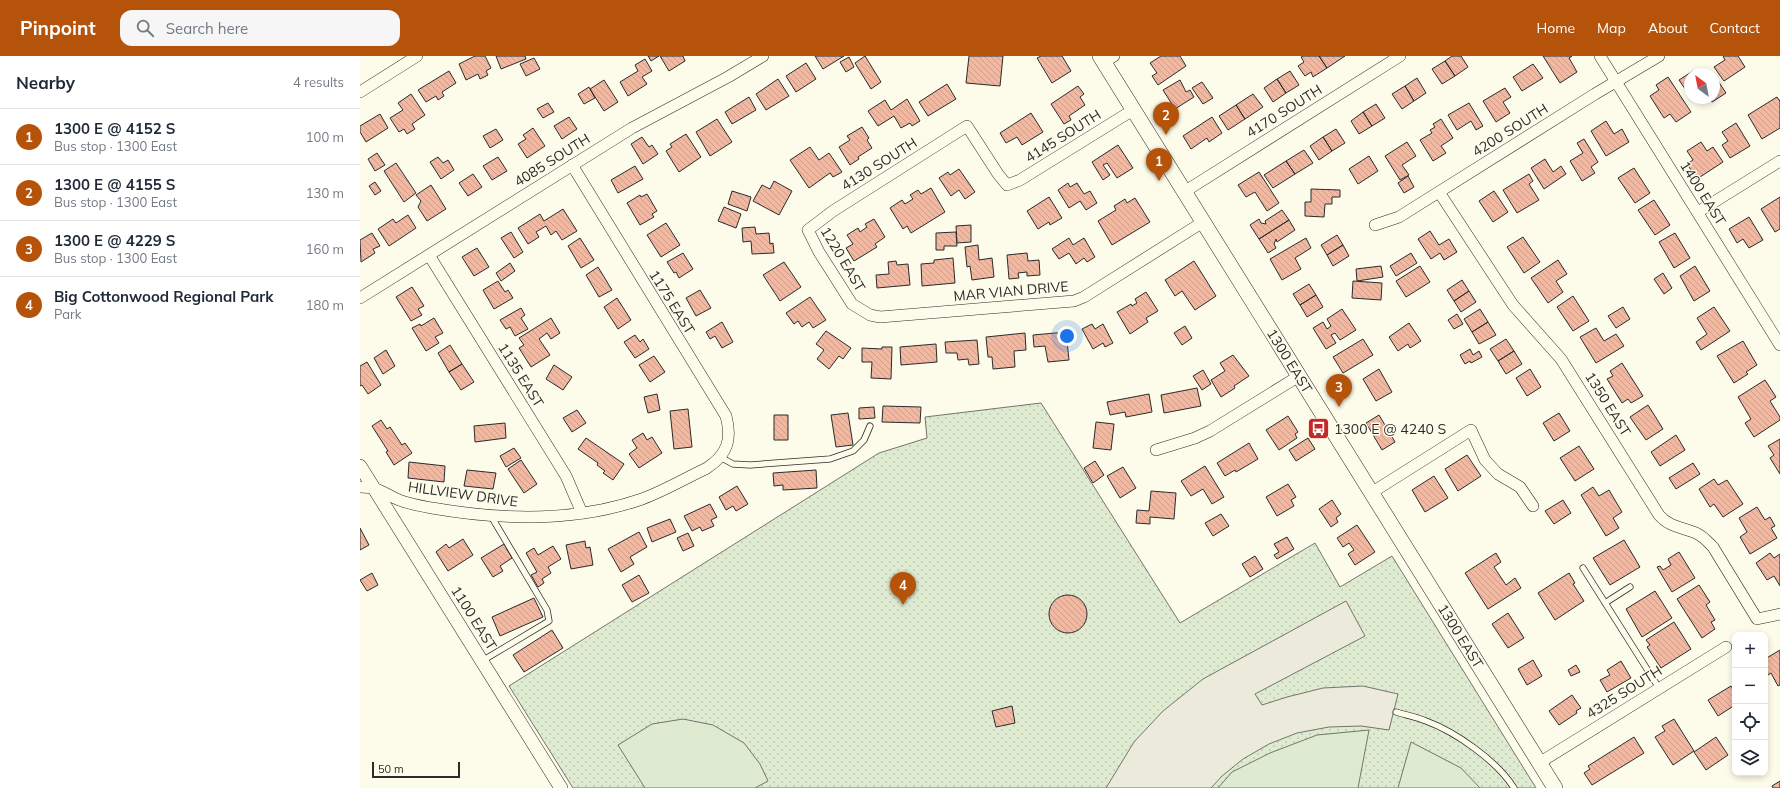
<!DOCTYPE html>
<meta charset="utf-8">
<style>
:root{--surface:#fff;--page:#f6f6f7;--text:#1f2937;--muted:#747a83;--line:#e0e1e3;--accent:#b45309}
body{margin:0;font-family:Mulish,sans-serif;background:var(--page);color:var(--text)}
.controls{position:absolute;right:12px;bottom:12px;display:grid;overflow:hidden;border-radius:8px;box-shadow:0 2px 6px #0003}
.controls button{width:36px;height:36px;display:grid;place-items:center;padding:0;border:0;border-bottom:1px solid var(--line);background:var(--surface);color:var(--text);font:20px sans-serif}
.compass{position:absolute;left:1324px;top:12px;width:36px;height:36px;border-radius:50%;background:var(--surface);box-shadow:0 2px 6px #0003;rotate:328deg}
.scale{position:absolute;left:12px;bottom:10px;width:88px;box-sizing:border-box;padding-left:4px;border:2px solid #2b2b2b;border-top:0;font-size:11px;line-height:14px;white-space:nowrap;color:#2b2b2b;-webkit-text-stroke:3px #fdfbea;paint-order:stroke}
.you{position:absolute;left:707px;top:280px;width:14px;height:14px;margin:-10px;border:3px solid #fff;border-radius:50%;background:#1a73e8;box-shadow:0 0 0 6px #1a73e833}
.badge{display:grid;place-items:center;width:26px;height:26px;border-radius:50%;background:var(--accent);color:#fff;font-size:13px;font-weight:700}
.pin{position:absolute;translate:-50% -33px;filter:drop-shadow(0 1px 2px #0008)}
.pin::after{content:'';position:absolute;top:21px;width:14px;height:12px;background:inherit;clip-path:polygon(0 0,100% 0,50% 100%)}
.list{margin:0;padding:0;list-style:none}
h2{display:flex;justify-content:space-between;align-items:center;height:52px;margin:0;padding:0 16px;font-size:17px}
h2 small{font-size:13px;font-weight:400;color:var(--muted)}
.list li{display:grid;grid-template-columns:26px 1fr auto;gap:12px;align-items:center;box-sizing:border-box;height:56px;padding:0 16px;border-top:1px solid var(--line)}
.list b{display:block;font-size:15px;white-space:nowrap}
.list p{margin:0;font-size:13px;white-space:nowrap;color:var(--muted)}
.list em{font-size:13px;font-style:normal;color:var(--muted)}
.icon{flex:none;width:22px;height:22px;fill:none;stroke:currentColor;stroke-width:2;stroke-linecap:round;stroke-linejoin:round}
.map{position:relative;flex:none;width:1420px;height:732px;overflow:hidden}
header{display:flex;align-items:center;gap:24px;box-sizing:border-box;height:56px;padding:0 20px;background:var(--accent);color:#fff}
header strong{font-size:19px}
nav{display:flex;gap:22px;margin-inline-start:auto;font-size:14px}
.search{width:280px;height:36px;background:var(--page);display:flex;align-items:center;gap:10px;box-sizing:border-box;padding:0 14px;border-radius:12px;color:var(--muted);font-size:15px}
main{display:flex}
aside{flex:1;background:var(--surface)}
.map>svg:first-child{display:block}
.park{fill:url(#park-dots);stroke:#74746e}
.garden{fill:#deebd1;stroke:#74746e}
.parking{fill:#eceadb;stroke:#74746e}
.building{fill:url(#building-back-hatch);stroke:#2b2b2b}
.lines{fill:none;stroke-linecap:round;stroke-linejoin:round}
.service-casing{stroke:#2b2b2b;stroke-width:7}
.minor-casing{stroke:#2b2b2b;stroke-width:12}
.tertiary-casing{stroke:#2b2b2b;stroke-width:14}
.secondary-casing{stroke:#2b2b2b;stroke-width:16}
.service{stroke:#fdfbea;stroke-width:5.5}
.minor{stroke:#fdfbea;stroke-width:11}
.tertiary{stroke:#fdfbea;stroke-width:13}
.secondary{stroke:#fdfbea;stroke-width:15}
.labels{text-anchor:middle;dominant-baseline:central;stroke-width:3;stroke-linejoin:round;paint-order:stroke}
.street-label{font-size:14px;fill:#2b2b2b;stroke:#fdfbea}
.poi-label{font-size:14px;fill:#2b2b2b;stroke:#fdfbea;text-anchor:start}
</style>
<header>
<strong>Pinpoint</strong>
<div class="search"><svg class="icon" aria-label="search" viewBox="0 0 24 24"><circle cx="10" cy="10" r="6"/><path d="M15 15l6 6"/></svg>Search here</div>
<nav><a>Home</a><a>Map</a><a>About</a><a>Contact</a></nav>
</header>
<main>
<aside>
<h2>Nearby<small>4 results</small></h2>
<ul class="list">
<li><span class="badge">1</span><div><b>1300 E @ 4152 S</b><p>Bus stop · 1300 East</p></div><em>100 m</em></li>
<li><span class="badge">2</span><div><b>1300 E @ 4155 S</b><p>Bus stop · 1300 East</p></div><em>130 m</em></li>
<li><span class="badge">3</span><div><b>1300 E @ 4229 S</b><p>Bus stop · 1300 East</p></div><em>160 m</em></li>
<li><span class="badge">4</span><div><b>Big Cottonwood Regional Park</b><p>Park</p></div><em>180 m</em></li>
</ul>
</aside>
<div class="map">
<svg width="1420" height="732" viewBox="0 0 1420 732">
<defs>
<pattern id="park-dots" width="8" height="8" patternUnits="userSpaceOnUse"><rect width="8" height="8" fill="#deebd1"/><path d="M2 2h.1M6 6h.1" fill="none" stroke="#bfcab4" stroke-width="1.8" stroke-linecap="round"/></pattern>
<pattern id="building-back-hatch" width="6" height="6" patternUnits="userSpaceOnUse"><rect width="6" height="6" fill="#f2b8a0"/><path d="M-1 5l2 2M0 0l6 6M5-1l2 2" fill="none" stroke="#d09e8a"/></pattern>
</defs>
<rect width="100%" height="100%" fill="#fdfbea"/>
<path class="park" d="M681 347 820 567 955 487 980 531 1032 500 1176 732H213L149 630 519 397 567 382 565 361Z"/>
<path class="garden" d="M323 663 353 669 384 687 400 708 408 725 395 732H285L258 689 292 668Z
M1009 674 998 732H858L872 716 910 697 957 679Z
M1051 686 1101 712 1120 732H1038Z"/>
<path class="parking" d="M986 545 1005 580 895 638 902 649 927 641 963 632 1003 630 1038 638 1029 674 1001 670 969 671 937 677 909 688 883 703 862 720 851 732H746L774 686 803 655 843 623Z"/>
<path class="building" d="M115 0H125L131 12 126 15 128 19 120 23 118 18 106 24 99 8Z
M136 0H165L166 3 141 13Z
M288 0H299L291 5Z
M300 0H323L325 5 309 15Z
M455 0H484L463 13Z
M505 0 521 26 511 33 495 7Z
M609 0H643L640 30 606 27Z
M681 0H702L711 15 692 27 677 2Z
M801 0H820L826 10 798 29 792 20 797 17 790 7Z
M943 0H959L967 12 953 21 951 16 945 20 938 10 944 6 941 1Z
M959 0H985L967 12Z
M1092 0H1101L1108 11 1095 20 1085 5Z
M1183 0H1212L1209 2 1217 16 1200 27Z
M1363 0H1378L1385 11 1364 25 1354 11 1365 4Z
M489 1 494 11 486 16 480 6Z
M174 2 180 13 166 20 160 8Z
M285 3 292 15 282 21 287 28 268 40 260 26 278 15 275 9Z
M1085 5 1095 20 1082 28 1072 13Z
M446 7 456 23 436 36 426 20Z
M1173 8 1183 22 1162 35 1153 21Z
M89 15 96 27 82 36 84 40 78 44 76 40 66 46 58 34Z
M930 15 939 29 926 37 917 23Z
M1333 15 1336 18H1330V40L1319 24Z
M1354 19 1366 37 1352 46 1349 42H1354Z
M1308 21 1331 56 1316 66 1310 58 1304 62 1290 40 1299 34 1296 29Z
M1057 22 1066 37 1054 45 1045 30Z
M418 23 429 40 406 54 396 38Z
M917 23 926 37 913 46 904 32Z
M244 24 258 46 244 55 230 33Z
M820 24 826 36 830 34 834 41 815 53 803 34Z
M842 26 853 42 843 48 832 32Z
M587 28 596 43 568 60 559 46Z
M718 30 724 38 720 41 725 49 709 60 711 64 704 68 691 48Z
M1045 30 1054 45 1042 53 1032 38Z
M229 31 235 42 224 48 218 38Z
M1145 32 1151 41 1143 46 1150 57 1136 66 1123 45Z
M51 38 65 59 52 68 55 73 47 78 44 73 39 76 30 62 43 54 38 47Z
M893 38 903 51 885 63 876 49Z
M389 41 396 54 372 68 365 56Z
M1417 41 1420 45V72L1402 83 1388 59Z
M547 43 560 65 552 70 550 67 541 72 534 60 518 70 508 55 525 44 531 54Z
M188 47 194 56 183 62 177 53Z
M1109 47 1123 70 1116 74 1111 65 1097 74 1088 59Z
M1016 48 1025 62 1012 70 1003 56Z
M876 49 885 63 868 74 859 60Z
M1003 56 1012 70 999 78 991 65Z
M671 57 683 76 662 89 657 81 646 87 640 77Z
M20 58 28 72 6 86 0 76V70Z
M209 61 217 73 202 83 194 70Z
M852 61 862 77 849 86 847 82 831 93 823 80Z
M357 63 372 86 350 100 336 76Z
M1081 63 1093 82 1081 90 1086 97 1073 105 1060 84 1072 77 1070 74 1075 71 1073 68Z
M1246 65 1254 78 1262 73 1269 86 1246 100 1231 75Z
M1376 67 1390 90 1370 102 1362 89 1368 85 1362 76Z
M502 71 509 82 507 84 512 92 498 101 499 103 490 109 479 91 490 84 487 80Z
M173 72 185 90 167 102 158 88 166 83 163 79Z
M136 73 143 84 130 92 123 80Z
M976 73 985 87 972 95 963 81Z
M326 78 341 101 319 116 306 95 312 91 310 88Z
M282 81 289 91 292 89 298 98 283 108 271 88Z
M963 81 972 95 959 104 950 90Z
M1224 83 1238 106 1231 111 1235 117 1222 125 1210 105 1223 97 1217 87Z
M1047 86 1056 100 1042 109 1049 119 1040 124 1025 100Z
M1341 86 1347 95 1353 91 1363 106 1337 123 1327 108 1333 104 1327 95Z
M758 89 773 112 757 122 747 107 743 109 750 119 743 124 732 106Z
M450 91 459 104 469 97 482 116 473 121 470 117 449 132 430 104Z
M944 94 953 107 935 118 926 105Z
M17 97 25 109 15 115 8 103Z
M1009 100 1018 115 998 128 989 113Z
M78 101 83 107 88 104 94 114 81 123 70 106Z
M138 101 147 115 132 124 123 110Z
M1185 103 1193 116 1201 110 1206 118 1184 133 1171 112Z
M926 105 935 118 913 132 904 119Z
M36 107 56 137 44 146 24 115Z
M275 110 283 123 258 137 251 124Z
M1274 112 1290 137 1275 147 1258 122Z
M599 113 615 136 605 143 599 134 591 140 579 122 588 116 590 119Z
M899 116 919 147 907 155 895 136 886 141 878 129Z
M113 118 122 131 108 140 99 127Z
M1169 118 1173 125 1169 128 1179 144 1157 157 1143 134Z
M1048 120 1054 131 1044 137 1038 127Z
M414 125 432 135 419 159 393 145 402 129 410 133Z
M15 126 21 135 15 139 9 130Z
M708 127 710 131 717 127 724 138 730 135 737 147 726 154 720 145 709 152 698 134Z
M71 129 86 153 67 165 58 151 61 145 56 139Z
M571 132 585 156 551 177 547 170 543 173 530 152 542 144 545 148 553 143 550 139 558 134 561 138Z
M951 133 980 134V141H972V148H965L964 161 945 160V146H951Z
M372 135 391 141 387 155 368 148Z
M1134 135 1148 156 1133 166 1119 145Z
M287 138 297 155 292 158 294 161 280 169 267 147 280 139 281 141Z
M689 141 702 162 690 169 689 166 678 173 667 155Z
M1420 141V173L1415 176 1401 153Z
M775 142 790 166 752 189 738 165 756 154 754 150 765 143 767 147Z
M1294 144 1310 169 1295 179 1278 154Z
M364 151 381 158 376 172 358 165Z
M203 153 217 175 202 184 196 175 191 179 186 170 176 176 179 181 168 188 158 172 180 158 184 165Z
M922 154 929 164 899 183 890 169 899 163 901 167 906 168 905 165Z
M48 159 56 172 29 190 18 173 33 163 36 167Z
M1389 161 1403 184 1389 192 1383 183 1377 187 1369 173Z
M514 163 525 181 515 188 517 191 494 205 486 192 493 188 487 179 498 172 500 176 507 171 505 168Z
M929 164 935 174 917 186 916 183 914 188 916 192 908 197 899 183Z
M306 167 320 189 301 201 287 179Z
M611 169V186L597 187 596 170Z
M395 171 396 178 409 177 410 188 413 187 414 197 392 198 391 185 383 186 382 172Z
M1070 175 1079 189 1089 183 1097 196 1084 204 1080 197 1071 203 1058 183Z
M151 176 163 196 154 202 141 182Z
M596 176 597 190H584V194H576V177Z
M12 177 20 190 13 193 15 197 1 206 0 184Z
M1315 177 1330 202 1314 212 1299 186Z
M977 179 983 189 967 199 961 189Z
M1163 181 1180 206 1164 217 1147 191Z
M220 182 234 204 221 212 208 190Z
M709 182 713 189 724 182 735 201 727 206 724 202 716 208 709 197 699 203 692 193Z
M946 182 951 192 935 202 941 213 922 224 910 203Z
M618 189 619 204 632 202 634 221 612 224 610 210 607 211 605 191Z
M983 189 989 200 973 210 967 199Z
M117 192 129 211 114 220 102 201Z
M323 197 333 213 319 222 316 216 314 217 307 206Z
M667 197 668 205 679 204 680 219 667 220V216L658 217 659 222 649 223 647 199Z
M1051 197 1057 207 1036 220 1030 210Z
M593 202 595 227 562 230 561 208 574 207V204Z
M1198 204 1207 218 1196 225 1203 236 1188 247 1171 222Z
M536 205 537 209 548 208 550 229 517 232 516 219 529 218 528 206Z
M834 205 856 240 835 254 822 235 815 240 805 224Z
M424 206 441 231 420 245 403 219Z
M150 207 155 215 141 225 136 217Z
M1021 210 1023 221 997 225 996 213Z
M1060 210 1070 226 1046 241 1036 225Z
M1335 210 1350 235 1334 245 1320 220Z
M238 211 252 234 239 241 226 219Z
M1303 217 1312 232 1304 238 1294 223Z
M1102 224 1109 235 1094 245 1087 234Z
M138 225 145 236 148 234 153 242 134 253 123 234Z
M993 225 1022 227 1021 244 992 242Z
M949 228 956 239 940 249 933 238Z
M52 231 64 250 58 253 62 259 51 265 36 241Z
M340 234 351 252 336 260 326 242Z
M1109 235 1116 246 1101 256 1094 245Z
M786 236 798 255 786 262 788 266 770 278 757 256 771 248 772 250 777 247 775 243Z
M956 239 963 251 947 261 940 249Z
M1213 240 1229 265 1213 275 1197 251Z
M450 241 466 264 453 272 449 266 442 271 438 265 434 268 426 257Z
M257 242 271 264 258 273 244 251Z
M1263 251 1270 263 1256 272 1248 260Z
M1354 251 1370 275 1341 294 1336 286 1347 278 1337 262Z
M161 252 165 259 161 262 168 273 155 280 150 271 146 273 140 264Z
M982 253 996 274 980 284 975 277 971 279 976 287 966 293 953 272 963 266 967 273 971 270 967 263Z
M1120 253 1128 266 1112 276 1104 263Z
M1097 258 1103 268 1094 273 1088 264Z
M74 262 83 277 75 281 79 287 66 295 52 272 60 268 61 270Z
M191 262 200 277 191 283 187 277 179 283 190 299 171 311 159 292 164 289 159 282Z
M362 266 373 286 362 292 355 280 350 283 346 276Z
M1128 266 1136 279 1119 288 1112 276Z
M1049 267 1061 285 1050 292 1048 288 1038 295 1029 281Z
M732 268 735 273 743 268 753 287 745 291 743 287 733 293 722 273Z
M825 270 832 282 822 289 814 277Z
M1236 272 1244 285 1256 278 1264 290 1236 307 1220 281Z
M466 275 491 292 483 303 479 300 469 313 457 303 464 294 456 288Z
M706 276 709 304 688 306 685 290 674 291 673 279Z
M665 277 666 294 654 295 655 311 633 313 632 301H628L626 281Z
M275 279 280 286 283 283 289 293 275 302 264 286Z
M1003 283 1013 299 983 317 973 301Z
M1146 283 1154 295 1138 305 1130 293Z
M617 284 619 308 609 309 608 303 598 304 597 297H586L585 286Z
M1383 285 1397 309 1386 316 1388 318 1374 327 1357 300Z
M576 288 577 306 541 309 540 291Z
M90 289 102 308 89 316 78 297Z
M522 291H532L531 323 511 322 512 306H502V292L522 293Z
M1110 293 1113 299 1119 295 1122 301 1111 307 1110 305 1105 308 1100 299Z
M26 294 35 310 23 318 14 302Z
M1154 295 1162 308 1146 318 1138 305Z
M873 299 889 320 874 330 875 332 861 341 851 324 865 315 860 307Z
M294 300 305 316 290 326 279 309Z
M7 306 21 329 8 338 2 329 0 330V310Z
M1262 307 1283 340 1271 347 1268 343 1262 347 1247 323 1253 320 1250 315Z
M102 308 114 326 101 334 89 316Z
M194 309 212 321 203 334 186 323Z
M1019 313 1032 336 1016 345 1003 323Z
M1170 313 1181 331 1167 340 1156 322Z
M843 314 851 328 842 334 833 320Z
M1405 324 1416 341 1410 345 1420 361V364L1394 381 1385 367 1391 363 1378 341Z
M837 332 841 350 804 357 801 339Z
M297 338 300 354 288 357 284 341Z
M789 338 792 356 766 361 765 356 750 359 747 346Z
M1288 349 1303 373 1286 384 1270 361Z
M523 350 561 351 560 367 522 366Z
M514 351 515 362 499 363V352Z
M328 353 332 391 314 393 310 355Z
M217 354 226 367 212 376 203 362Z
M488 357 493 389 476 391 471 359Z
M1199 357 1210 375 1194 385 1183 367Z
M414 359H428V384H414Z
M1019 359 1035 386 1022 394 1006 367Z
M928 360 938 376 935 378 937 382 919 394 906 374Z
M21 364 27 373 30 371 42 389 45 387 52 397 34 409 26 396 28 395 12 370Z
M736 366 754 368 751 394 733 392Z
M145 367 146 382 115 386 114 370Z
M283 377 287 384 292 381 302 397 279 412 269 398 277 392 272 384Z
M1316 379 1325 394 1300 410 1291 396Z
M226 382 264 408 253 424 243 417 245 415 237 409 238 407 218 393Z
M948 382 955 393 936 405 929 394Z
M1420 383V418L1410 402 1414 399 1408 390Z
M889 387 898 403 876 416 875 414 865 420 857 407Z
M1219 390 1234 413 1215 425 1200 402Z
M154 392 161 402 146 411 140 400Z
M1107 399 1121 420 1098 435 1085 413Z
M161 404 177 428 164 437 148 413Z
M735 405 744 419 733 427 724 412Z
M49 406 85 410 84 426 48 422Z
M1333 407 1340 418 1316 433 1309 422Z
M845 410 864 441 852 448 843 433 831 440 821 425Z
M763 411 776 432 760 442 747 420Z
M107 414 136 417 133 433 104 430Z
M456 414 457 432 423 434V429L414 430 413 417Z
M1074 420 1088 442 1065 456 1052 434Z
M1354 423 1358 429 1367 424 1383 448 1363 461 1354 448 1350 451 1339 433Z
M928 428 936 441 931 444 934 450 917 460 906 441Z
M377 430 388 448 376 455 373 450 366 454 359 441Z
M1233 431 1239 440 1249 434 1262 456 1253 462 1259 472 1246 480 1221 439Z
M791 435 816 437 814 463 790 461V468L776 467 777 454 789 455Z
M972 444 981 458 976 462 978 466 971 471 959 453Z
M1203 444 1211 457 1194 468 1185 455Z
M350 448 357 461 351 464 354 470 342 475 340 471 332 475 324 460Z
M1397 451 1405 464 1410 461 1415 470 1411 472 1417 482 1390 498 1380 481 1387 476 1379 462Z
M861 458 869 470 853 480 845 467Z
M310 463 316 476 292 486 287 472Z
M997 469 1015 496 995 509 988 498 994 494 989 487 983 491 977 482Z
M0 472 9 489 0 494Z
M279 476 287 491 270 501 274 508 261 516 248 493Z
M328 477 334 490 323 495 317 482Z
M927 481 934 493 917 503 914 499 919 496 914 488Z
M103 483 113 499 88 515 76 496 86 488 89 492Z
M1264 484 1280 511 1250 529 1233 502Z
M225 485 226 492 230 491 233 509 211 513 206 489Z
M144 488 152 502 140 510 143 515 133 521 121 502Z
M193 490 201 503 188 511 191 517 182 523 184 527 178 531 171 519 177 516 166 497 174 492 178 499Z
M1319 496 1335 522 1312 536 1297 511 1300 510 1303 514 1311 509 1308 503Z
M1136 497 1141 506 1134 511 1146 529 1155 522 1161 532 1128 553 1105 517Z
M1410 497 1414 502 1420 498V530L1414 520 1407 524 1396 507Z
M895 500 903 513 890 521 882 508Z
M12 517 18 529 7 535 0 524Z
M1209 517 1215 527 1213 528 1224 545 1195 564 1178 537Z
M279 519 289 537 272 546 262 529Z
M1339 529 1350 546 1346 549 1355 564 1351 566 1355 573 1342 582 1317 543Z
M1295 535 1312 562 1282 581 1266 553Z
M689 558a19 19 0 1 1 38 0a19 19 0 1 1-38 0Z
M174 542 183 561 140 580 132 561Z
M1148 557 1164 582 1148 592 1132 568Z
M1314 566 1331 593 1301 612 1287 591 1290 589 1286 584Z
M192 574 203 592 164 616 153 599Z
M1420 594V629L1418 630 1411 617 1405 621V603Z
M1173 604 1182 620 1167 629 1158 613Z
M1261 605 1271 622 1247 636 1240 624 1250 619 1247 614Z
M1216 609 1220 616 1211 620 1208 614Z
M1371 630 1375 636V649L1358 660 1348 644Z
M1212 639 1221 652 1216 655 1217 657 1199 669 1189 655Z
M652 650 655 667 636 671 632 655Z
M1314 663 1334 695 1313 709 1295 681 1305 675 1302 670Z
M1274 681 1284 697 1232 729 1224 717 1230 713 1228 710Z
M1356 681 1368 699 1346 714 1334 696Z
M1420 725V732H1413L1412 730Z"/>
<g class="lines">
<defs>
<path id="service" d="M360 401 373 408 390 409 470 403 493 395 504 384 510 370
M1223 512 1299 632
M1245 547 1270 531
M122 605 189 565 187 554 131 460
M1036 656C1046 659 1057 661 1066 665 1096 676 1137 705 1154 732"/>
<path id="minor" d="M1240 0 1420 289
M744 6 754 0
M0 36 57 0
M773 54 660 124 647 129 638 118 607 70 473 155 448 174 459 196 492 248 510 259 520 261 714 245 724 241 843 166
M824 136 1040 0
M1079 136 1153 249 1201 303 1299 459C1309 471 1322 471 1336 477 1343 480 1348 486 1353 491L1397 563 1420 558
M1338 156 1420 105
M1015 169 1039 161 1235 38 1299 0
M69 199 206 420 222 457
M0 242 272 72 368 21 403 0
M796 394 835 382 850 375 939 320
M0 431C20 431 22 437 39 444 49 448 61 450 72 452 141 464 214 467 282 443 304 435 326 422 347 412 368 398 372 383 366 360L212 109
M1011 437 1111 374 1125 404 1138 418 1160 431 1173 450
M1179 707 1366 591"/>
<path id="tertiary" d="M0 410 201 732"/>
<g id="secondary">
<path id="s1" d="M740 0 1195 732"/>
</g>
</defs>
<use href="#service" class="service-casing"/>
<use href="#minor" class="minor-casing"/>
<use href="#tertiary" class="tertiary-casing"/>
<use href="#secondary" class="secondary-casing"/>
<use href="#service" class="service"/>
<use href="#minor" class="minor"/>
<use href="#tertiary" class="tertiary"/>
<use href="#secondary" class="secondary"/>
</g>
<defs>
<symbol id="bus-square" viewBox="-11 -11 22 22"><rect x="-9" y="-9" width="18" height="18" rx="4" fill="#c62828" stroke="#fdfbea"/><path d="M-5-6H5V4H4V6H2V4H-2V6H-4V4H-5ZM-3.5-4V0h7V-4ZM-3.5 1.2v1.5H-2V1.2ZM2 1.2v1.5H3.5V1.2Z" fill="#fff"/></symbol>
</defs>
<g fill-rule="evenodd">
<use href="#bus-square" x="946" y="360" width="25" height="25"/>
</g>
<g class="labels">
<g class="street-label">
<text transform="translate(924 55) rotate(-32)">4170 SOUTH</text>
<text transform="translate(1150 74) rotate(-32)">4200 SOUTH</text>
<text transform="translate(703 80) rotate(-32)">4145 SOUTH</text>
<text transform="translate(192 104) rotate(-32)">4085 SOUTH</text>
<text transform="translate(519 108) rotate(-32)">4130 SOUTH</text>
<text transform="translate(1343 137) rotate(58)">1400 EAST</text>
<text transform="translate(483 203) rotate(59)">1220 EAST</text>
<text transform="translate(651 235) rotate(-5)">MAR VIAN DRIVE</text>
<text transform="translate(312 246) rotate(58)">1175 EAST</text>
<text stroke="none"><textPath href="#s1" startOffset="359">1300 EAST</textPath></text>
<text transform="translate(161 319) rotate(58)">1135 EAST</text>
<text transform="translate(1248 348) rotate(58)">1350 EAST</text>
<text transform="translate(103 438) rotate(8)">HILLVIEW DRIVE</text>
<text transform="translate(114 562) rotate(58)">1100 EAST</text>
<text stroke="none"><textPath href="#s1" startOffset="683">1300 EAST</textPath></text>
<text transform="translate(1264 636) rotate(-32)">4325 SOUTH</text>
</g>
<g class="poi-label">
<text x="974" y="373">1300 E @ 4240 S</text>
</g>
</g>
</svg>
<div class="controls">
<button>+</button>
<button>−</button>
<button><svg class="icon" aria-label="locate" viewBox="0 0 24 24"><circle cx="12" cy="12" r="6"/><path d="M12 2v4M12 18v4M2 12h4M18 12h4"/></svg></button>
<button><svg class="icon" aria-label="layers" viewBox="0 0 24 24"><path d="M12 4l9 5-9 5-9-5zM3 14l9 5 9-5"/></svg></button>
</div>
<svg class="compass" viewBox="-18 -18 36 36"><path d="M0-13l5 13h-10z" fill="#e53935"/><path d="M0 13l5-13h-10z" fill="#747a83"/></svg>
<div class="scale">50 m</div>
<div class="you"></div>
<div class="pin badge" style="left:799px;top:125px">1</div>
<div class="pin badge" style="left:806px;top:79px">2</div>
<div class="pin badge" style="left:979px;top:351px">3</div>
<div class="pin badge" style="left:543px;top:549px">4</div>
</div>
</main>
